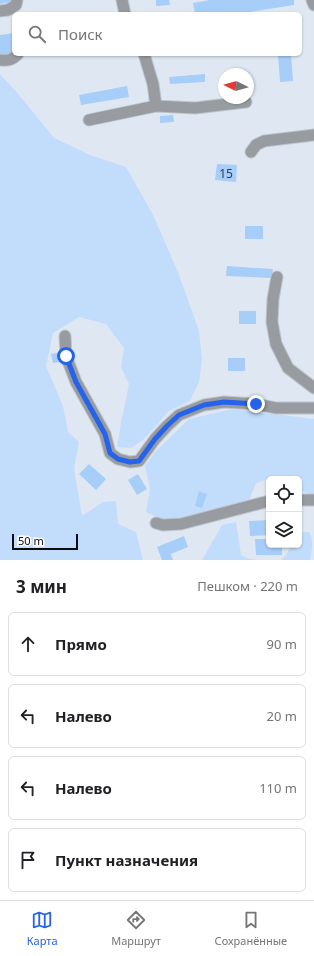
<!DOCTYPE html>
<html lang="ru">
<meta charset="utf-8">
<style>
:root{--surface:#fff;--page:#f6f6f6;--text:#202124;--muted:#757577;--line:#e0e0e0;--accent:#2563eb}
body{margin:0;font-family:"Noto Sans",sans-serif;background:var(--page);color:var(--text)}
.controls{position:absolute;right:12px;bottom:12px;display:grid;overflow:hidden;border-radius:6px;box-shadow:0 1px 3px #0004}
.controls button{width:36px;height:36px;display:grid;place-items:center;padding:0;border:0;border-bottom:1px solid var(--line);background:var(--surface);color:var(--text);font:20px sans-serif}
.compass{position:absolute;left:218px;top:68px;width:36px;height:36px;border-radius:50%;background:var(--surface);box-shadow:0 1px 3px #0004;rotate:275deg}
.scale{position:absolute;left:12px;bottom:10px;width:66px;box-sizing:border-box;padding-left:4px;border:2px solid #0a0d10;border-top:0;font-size:11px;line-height:14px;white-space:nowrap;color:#0a0d10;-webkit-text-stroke:3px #fff;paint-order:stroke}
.stop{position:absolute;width:12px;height:12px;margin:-9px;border:3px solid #2563eb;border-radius:50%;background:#fff}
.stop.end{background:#2563eb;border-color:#fff;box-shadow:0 1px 4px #0008}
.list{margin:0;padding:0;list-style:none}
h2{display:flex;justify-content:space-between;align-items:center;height:52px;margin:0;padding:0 16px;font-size:17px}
h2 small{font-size:13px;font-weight:400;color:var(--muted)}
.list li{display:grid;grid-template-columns:26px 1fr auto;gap:12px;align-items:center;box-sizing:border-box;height:64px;margin:0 8px 8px;padding:0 8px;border:1px solid var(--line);border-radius:6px}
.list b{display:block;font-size:15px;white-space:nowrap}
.list em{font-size:13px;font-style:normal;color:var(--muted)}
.icon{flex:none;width:22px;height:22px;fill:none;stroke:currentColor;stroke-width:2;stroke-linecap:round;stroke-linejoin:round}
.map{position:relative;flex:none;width:314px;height:560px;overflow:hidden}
.search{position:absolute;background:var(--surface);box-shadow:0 1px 3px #0004;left:12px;right:12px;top:12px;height:44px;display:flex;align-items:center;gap:10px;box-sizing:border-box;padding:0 14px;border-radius:6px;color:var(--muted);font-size:15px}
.sheet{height:340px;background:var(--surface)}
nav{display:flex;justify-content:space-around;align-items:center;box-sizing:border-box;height:56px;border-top:1px solid var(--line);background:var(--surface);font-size:11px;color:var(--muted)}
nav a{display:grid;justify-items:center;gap:2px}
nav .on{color:var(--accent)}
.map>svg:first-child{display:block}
.green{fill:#c2dcfb}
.building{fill:#a7cdf9}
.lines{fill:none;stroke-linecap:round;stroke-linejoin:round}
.minor-casing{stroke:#bdc5ce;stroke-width:13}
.minor{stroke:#989ca0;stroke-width:11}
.route{stroke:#2563eb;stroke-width:5}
.labels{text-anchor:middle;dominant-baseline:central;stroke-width:3;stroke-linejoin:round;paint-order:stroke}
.number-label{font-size:12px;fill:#313d4a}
</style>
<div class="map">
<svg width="314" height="560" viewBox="0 0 314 560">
<rect width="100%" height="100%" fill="#dfe8f2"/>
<path class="green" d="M0 75H1L20 96 54 138 90 155 126 167 153 215 178 272 199 331 202 359 199 382 190 401 169 411 143 440 131 448 117 447 121 423 129 384 121 367 124 348 106 324 79 317 53 333 46 366 63 406 68 432 79 442 74 469 82 516 103 502 116 501 118 524 136 532 143 560H0Z
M232 409 314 419V495L299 490V479H269L256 483 248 503 170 523 146 512 150 489 145 466 155 452 189 419Z
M236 522 241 555 249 559 260 560H202L222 525Z
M303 532H309C314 539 312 551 310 560H281C286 557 288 549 292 545H299V537Z"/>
<path class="building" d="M0 0H11V2L0 4Z
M156 0H169L170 5 156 6Z
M210 0H294V5L237 14H195L193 3Z
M14 33V54L0 57V35Z
M278 54H291L293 81 280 82Z
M205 74V82L170 84 169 77Z
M127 86 129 97 81 105 79 95Z
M173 115 174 122 160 123V116Z
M217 164 237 165 236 182 215 180Z
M245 226H263V239H245Z
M227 266 273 269 272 278 226 276Z
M239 311H256V324H239Z
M57 353 60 362 53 363 51 354Z
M228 358H245V371H228Z
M89 464 106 479 96 490 79 474Z
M138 474 147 489 137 495 128 480Z
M199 491 207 494 202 508 195 506Z
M269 520V535L250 536 249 521Z
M184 536 188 547 171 554 173 560H162L157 547Z
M255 539H269V545H282V555H256Z"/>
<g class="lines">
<defs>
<path id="minor" d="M122 0 125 14
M312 0 314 5
M0 11 8 10 16 5 17 0
M0 60C8 61 12 60 18 54
M156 106 195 108 246 102
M89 120 156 106 153 84 144 54
M251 152 256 145 264 141 314 135
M277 277 273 299 272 322 276 344 288 368 314 388
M65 336 66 356 76 382 105 434 110 453 118 459 130 462 139 461 155 439 167 426 179 415 204 405 224 402 256 404 276 408H314
M299 500H314
M156 523 163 525 181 524 269 501"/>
</defs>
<use href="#minor" class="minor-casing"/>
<use href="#minor" class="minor"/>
</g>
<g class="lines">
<path class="route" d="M66 356 76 382 105 434 110 453 118 459 130 462 139 461 155 439 167 426 179 415 204 405 224 402 256 404"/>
</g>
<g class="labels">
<g class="number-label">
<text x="226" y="173">15</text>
</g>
</g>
</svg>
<div class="controls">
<button><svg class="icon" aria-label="locate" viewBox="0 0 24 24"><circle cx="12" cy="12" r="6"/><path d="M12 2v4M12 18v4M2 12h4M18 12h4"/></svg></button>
<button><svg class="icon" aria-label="layers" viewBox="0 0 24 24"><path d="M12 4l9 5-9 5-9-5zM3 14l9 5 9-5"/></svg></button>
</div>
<svg class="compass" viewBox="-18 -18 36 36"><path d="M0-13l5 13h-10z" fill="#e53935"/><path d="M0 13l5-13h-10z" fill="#757577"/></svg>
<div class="scale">50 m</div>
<div class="stop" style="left:66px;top:356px"></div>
<div class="stop end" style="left:256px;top:404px"></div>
<div class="search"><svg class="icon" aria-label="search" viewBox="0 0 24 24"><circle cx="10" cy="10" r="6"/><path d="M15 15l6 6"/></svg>Поиск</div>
</div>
<section class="sheet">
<h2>3 мин<small>Пешком · 220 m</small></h2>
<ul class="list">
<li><svg class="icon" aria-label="ahead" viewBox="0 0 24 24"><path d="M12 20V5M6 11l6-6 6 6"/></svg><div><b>Прямо</b></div><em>90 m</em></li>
<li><svg class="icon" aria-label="left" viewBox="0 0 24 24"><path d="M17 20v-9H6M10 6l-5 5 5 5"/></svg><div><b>Налево</b></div><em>20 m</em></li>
<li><svg class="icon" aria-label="left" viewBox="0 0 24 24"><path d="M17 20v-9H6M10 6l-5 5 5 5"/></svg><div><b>Налево</b></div><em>110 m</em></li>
<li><svg class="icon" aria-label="arrive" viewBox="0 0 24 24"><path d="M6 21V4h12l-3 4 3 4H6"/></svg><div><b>Пункт назначения</b></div></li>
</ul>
</section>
<nav>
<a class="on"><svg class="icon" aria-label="map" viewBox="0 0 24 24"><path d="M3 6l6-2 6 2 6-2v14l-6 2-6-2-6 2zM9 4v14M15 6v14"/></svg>Карта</a>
<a><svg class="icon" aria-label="directions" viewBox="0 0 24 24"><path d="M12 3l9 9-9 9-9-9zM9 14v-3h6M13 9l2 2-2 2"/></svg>Маршрут</a>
<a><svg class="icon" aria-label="saved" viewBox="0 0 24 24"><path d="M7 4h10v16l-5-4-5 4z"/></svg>Сохранённые</a>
</nav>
